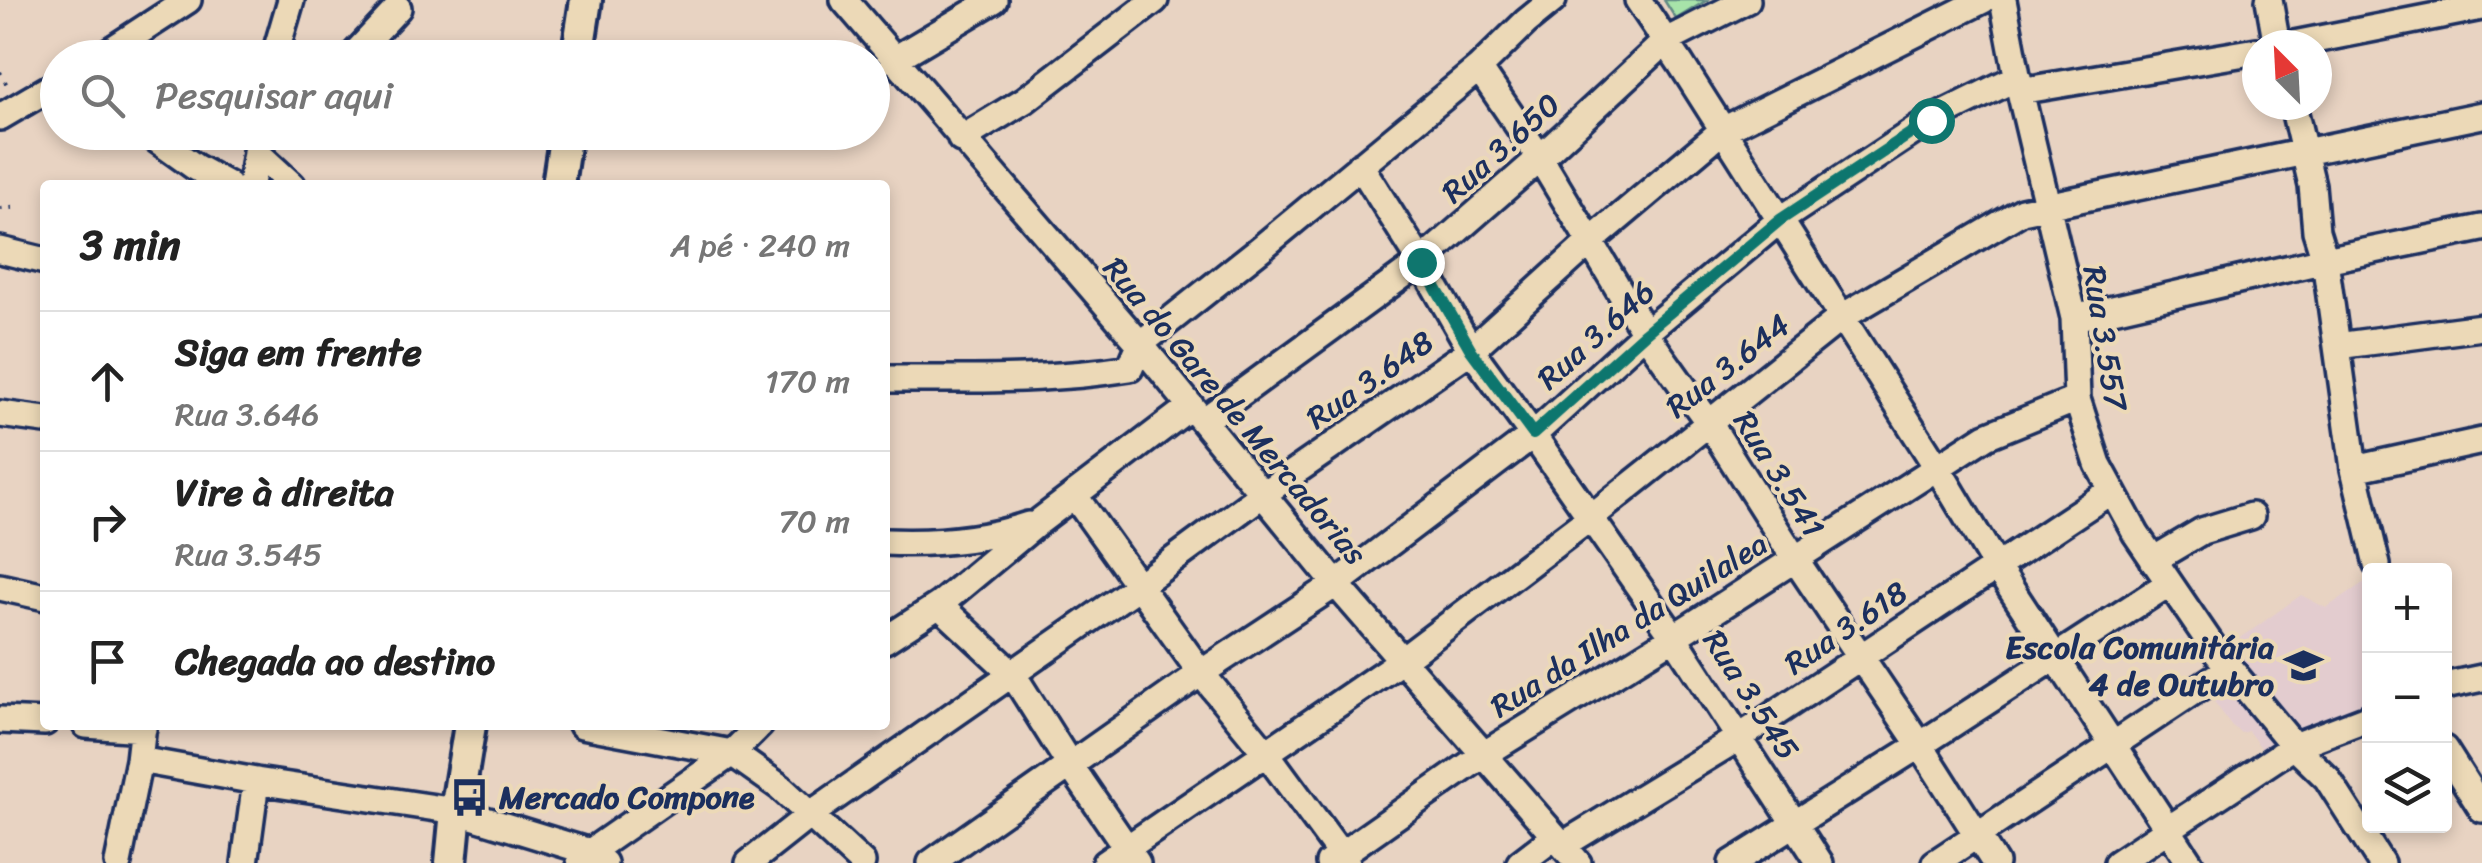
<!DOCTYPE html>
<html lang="pt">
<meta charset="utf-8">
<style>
:root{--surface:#fff;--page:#f2f2f2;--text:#222;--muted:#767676;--line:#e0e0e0}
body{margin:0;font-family:Sriracha,sans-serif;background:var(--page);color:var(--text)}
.controls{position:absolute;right:30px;bottom:30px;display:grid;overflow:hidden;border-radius:10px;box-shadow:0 5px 15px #0003}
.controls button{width:90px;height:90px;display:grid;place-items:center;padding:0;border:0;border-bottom:2px solid var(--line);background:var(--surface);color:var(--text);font:50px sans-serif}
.compass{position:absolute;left:2242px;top:30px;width:90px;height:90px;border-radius:50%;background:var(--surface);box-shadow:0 5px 15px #0003;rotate:336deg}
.stop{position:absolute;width:30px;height:30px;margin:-22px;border:8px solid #0f766e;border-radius:50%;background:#fff}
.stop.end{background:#0f766e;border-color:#fff;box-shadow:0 2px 10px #0008}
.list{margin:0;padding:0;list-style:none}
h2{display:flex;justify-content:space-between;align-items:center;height:130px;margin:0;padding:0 40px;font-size:42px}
h2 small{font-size:32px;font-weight:400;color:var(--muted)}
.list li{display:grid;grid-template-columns:65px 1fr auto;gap:30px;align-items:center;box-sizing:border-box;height:140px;padding:0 40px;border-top:2px solid var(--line)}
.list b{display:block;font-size:38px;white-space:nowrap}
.list p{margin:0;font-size:32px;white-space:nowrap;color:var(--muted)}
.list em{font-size:32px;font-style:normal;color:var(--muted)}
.icon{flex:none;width:55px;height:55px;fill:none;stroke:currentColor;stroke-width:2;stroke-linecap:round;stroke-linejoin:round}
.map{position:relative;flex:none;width:2482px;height:863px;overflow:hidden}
.search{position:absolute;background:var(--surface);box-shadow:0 5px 15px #0003;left:40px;top:40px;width:850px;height:110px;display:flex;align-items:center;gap:25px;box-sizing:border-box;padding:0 35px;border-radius:55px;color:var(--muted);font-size:38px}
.panel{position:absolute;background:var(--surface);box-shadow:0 5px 15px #0003;left:40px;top:180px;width:850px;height:550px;border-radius:10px}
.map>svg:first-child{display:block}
.built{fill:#e3cccf}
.green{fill:#a7e3a9;stroke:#618984;stroke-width:2.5}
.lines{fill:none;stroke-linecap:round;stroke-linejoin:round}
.minor-casing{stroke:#1b2f5e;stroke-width:32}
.major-casing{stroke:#1b2f5e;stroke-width:38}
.path{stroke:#1b2f5e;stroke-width:4;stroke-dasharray:2.5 8;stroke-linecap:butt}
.minor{stroke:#ecd9b7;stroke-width:25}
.major{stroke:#ecd9b7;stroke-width:30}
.route{stroke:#0f766e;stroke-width:12}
.labels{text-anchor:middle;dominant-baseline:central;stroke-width:8;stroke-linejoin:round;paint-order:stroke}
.street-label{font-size:32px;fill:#1b2f5e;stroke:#ecd9b7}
.poi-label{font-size:32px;font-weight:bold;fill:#1b2f5e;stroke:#ecd9b7;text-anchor:end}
</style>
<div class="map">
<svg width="2482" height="863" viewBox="0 0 2482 863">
<rect width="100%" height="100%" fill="#e8d3c2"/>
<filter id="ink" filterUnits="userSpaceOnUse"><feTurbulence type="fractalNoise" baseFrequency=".01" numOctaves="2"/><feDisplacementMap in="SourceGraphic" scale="20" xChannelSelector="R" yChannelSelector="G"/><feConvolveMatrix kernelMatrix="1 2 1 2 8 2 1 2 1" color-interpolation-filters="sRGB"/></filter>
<g filter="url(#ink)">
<path class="built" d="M2366 581 2369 585V712L2269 758 2248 731 2241 733 2231 725 2208 693 2228 673 2249 658 2238 640 2301 595 2326 608Z"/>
<path class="green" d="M1664 0H1707L1676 19Z"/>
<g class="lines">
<defs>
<path id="minor" d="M844 0 1140 344 1336 584 1578 863
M1638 0 1681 64 1937 467 1996 566 2190 863
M2003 0 2020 91 2074 318 2077 399 2098 464 2136 534 2217 653 2294 746 2327 778 2381 863
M2269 0 2277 45
M2289 45 2482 7
M99 58 188 0
M274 58 291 0
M351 58 398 8
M893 60 994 0
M1479 68 1540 158 1645 333 1709 423 1795 559 1920 745 1995 863
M2020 91 2257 51
M2293 105 2312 185 2316 231 2325 260 2354 469 2377 565
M0 117 58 83
M146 132 195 167 228 185
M961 139 1025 100 1155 0
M256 152 292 185
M1360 165 1421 262 1471 350 1533 435 1674 637 1820 863
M251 185 259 132
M0 250 45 261
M2074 318 2325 260 2482 228
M2337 346 2482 327
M885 379C967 379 1050 381 1130 368L1140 344 1260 249 1479 68 1526 22 1553 0
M0 414 45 420
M1203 421 1421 262 1540 158 1666 41 1747 0
M2354 469 2482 441
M1074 495 1201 673 1267 754 1347 863
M885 542C932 544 983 540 1028 525
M2153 560 2202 531 2251 516
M0 587 45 597
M939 605 1012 673 1070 765 1137 863
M885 640 939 605 1040 521 1191 406
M2444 686 2482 678
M0 720 45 722
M86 725 143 729
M582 725 732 753 780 787 862 863
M2444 749 2482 809
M139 760 256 781 456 811 590 852 604 863
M1563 845 1740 737 2111 491
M580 859 732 753 760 725
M118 863 139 760 143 725
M245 863 256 781
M749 863 811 814 1138 586 1263 494 1471 350 1590 242 1723 130 1983 0
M931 863 1201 673 1336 584 1533 435 1645 333 1780 220 1931 120 2018 77
M1105 863 1401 661 1591 517 1842 317 2022 211 2482 115
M1329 863 1483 755 1674 637 1986 436 2077 399
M1520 863 1554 837
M1732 863 1920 745 2168 584
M1935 863 2229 668
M2117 863 2294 746 2370 717"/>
<path id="major" d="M577 58 586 0
M558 185 566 132
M451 863 456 811 470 725"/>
</defs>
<use href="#minor" class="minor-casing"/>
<use href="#major" class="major-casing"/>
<path class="path" d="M0 72 9 89
M0 209 20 207"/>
<use href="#minor" class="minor"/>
<use href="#major" class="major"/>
</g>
</g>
<g class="lines" filter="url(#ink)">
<path class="route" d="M1421 262 1471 350 1533 434 1645 333 1780 220 1931 120"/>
</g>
<defs>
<symbol id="school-bare" viewBox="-9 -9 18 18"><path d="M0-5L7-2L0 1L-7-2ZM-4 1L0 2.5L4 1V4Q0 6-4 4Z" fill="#1b2f5e" stroke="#ecd9b7" stroke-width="2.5" paint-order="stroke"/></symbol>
<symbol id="bus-bare" viewBox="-9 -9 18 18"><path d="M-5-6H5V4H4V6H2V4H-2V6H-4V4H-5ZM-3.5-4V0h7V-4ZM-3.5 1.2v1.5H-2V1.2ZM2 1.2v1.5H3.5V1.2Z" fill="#1b2f5e" stroke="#ecd9b7" stroke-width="2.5" paint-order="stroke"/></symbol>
</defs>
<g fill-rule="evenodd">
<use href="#school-bare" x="2276" y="638" width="55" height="55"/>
<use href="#bus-bare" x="442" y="770" width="55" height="55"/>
</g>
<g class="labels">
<g class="street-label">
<text transform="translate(1501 148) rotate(-42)">Rua 3.650</text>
<text transform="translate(1596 335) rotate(-42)">Rua 3.646</text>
<text transform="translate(2105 338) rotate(81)">Rua 3.557</text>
<text transform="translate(1728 366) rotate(-38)">Rua 3.644</text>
<text transform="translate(1370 380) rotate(-35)">Rua 3.648</text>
<text transform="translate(1235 411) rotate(50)">Rua do Gare de Mercadorias</text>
<text transform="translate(1779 474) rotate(58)">Rua 3.541</text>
<text transform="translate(1629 625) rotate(-32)">Rua da Ilha da Quilalea</text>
<text transform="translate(1846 628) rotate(-34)">Rua 3.618</text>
<text transform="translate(1751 695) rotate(57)">Rua 3.545</text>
</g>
<g class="poi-label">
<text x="2274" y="647">Escola Comunitária<tspan x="2274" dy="37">4 de Outubro</tspan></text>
<text x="499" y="797" text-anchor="start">Mercado Compone</text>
</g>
</g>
</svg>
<div class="controls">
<button>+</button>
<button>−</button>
<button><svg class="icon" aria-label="layers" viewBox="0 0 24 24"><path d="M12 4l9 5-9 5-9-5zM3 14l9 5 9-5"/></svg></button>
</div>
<svg class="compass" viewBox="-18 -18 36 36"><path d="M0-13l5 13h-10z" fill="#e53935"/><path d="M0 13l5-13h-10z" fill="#767676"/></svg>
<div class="stop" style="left:1931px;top:120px"></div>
<div class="stop end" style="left:1421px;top:262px"></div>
<div class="search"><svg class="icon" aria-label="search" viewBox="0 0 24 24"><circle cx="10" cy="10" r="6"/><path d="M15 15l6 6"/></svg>Pesquisar aqui</div>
<section class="panel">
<h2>3 min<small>A pé · 240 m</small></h2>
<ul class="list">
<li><svg class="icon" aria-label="ahead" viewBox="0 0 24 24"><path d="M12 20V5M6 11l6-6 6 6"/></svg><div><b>Siga em frente</b><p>Rua 3.646</p></div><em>170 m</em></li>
<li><svg class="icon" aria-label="right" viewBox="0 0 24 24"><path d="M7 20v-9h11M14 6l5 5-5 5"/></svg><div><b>Vire à direita</b><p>Rua 3.545</p></div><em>70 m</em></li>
<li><svg class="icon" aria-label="arrive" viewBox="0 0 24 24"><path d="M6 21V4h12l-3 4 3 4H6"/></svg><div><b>Chegada ao destino</b></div></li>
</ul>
</section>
</div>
